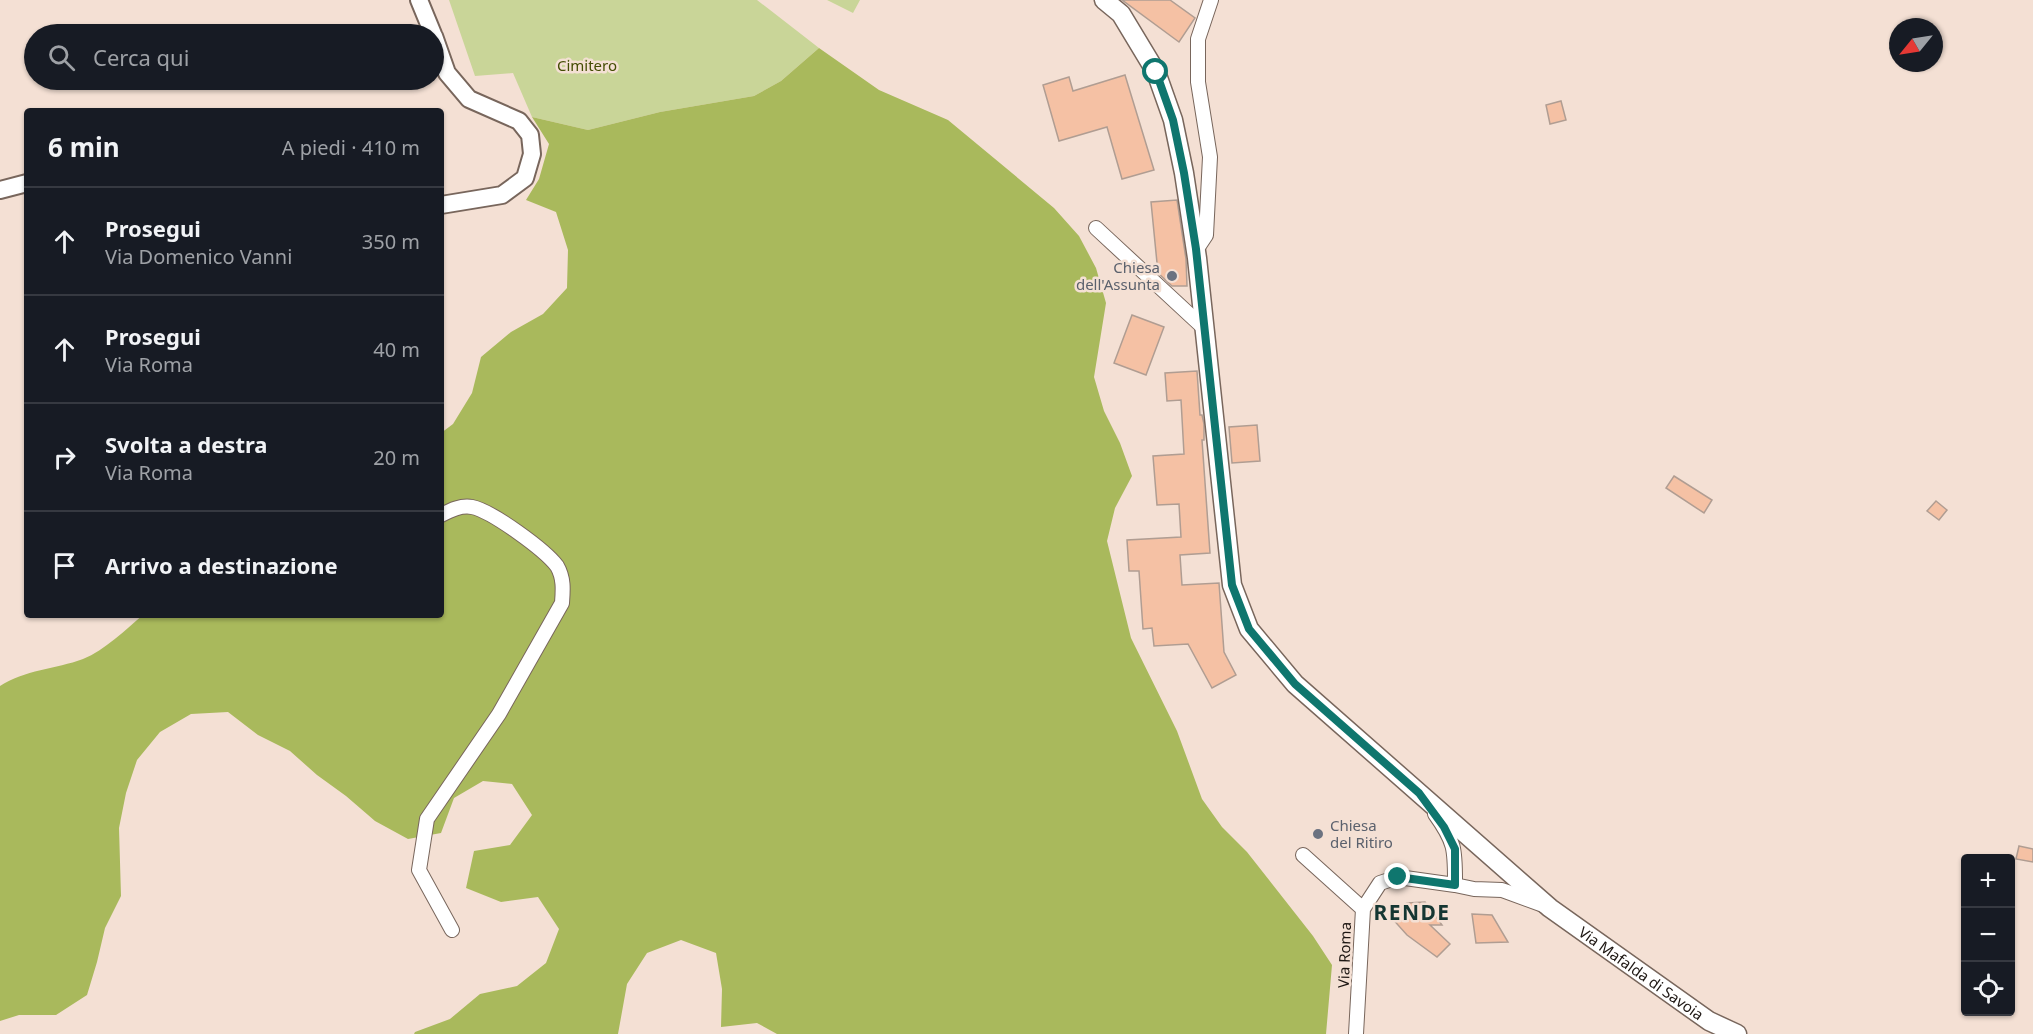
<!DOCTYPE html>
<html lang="it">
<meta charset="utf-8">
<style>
:root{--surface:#171b24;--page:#242831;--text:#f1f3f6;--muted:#9ea1a6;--line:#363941}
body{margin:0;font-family:"Noto Sans",sans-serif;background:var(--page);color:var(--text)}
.controls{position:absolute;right:18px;bottom:18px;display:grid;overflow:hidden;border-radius:6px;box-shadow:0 2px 4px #0004}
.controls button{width:54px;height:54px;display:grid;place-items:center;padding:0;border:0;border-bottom:2px solid var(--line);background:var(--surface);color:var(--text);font:30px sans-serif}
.compass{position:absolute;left:1889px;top:18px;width:54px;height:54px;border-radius:50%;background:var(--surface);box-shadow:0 2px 4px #0004;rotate:240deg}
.stop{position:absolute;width:18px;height:18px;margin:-14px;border:4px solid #0f766e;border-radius:50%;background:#fff}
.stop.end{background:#0f766e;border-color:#fff;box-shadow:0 2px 6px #0008}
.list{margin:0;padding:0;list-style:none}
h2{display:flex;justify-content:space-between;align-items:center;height:78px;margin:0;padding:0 24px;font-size:26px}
h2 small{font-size:20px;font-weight:400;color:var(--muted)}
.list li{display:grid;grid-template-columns:39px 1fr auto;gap:18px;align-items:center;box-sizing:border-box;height:108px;padding:0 24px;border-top:2px solid var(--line)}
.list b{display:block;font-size:22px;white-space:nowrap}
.list p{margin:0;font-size:20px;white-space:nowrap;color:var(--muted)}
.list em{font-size:20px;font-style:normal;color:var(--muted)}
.icon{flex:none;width:33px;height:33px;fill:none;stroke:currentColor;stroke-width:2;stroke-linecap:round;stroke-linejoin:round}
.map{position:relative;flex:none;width:2033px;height:1034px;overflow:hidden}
.search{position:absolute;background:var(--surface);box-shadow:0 2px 4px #0004;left:24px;top:24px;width:420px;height:66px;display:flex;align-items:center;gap:15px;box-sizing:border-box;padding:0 21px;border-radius:33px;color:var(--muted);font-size:22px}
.panel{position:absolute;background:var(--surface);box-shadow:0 2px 4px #0004;left:24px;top:108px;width:420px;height:510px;border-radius:6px}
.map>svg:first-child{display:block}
.green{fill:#c9d598}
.forest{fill:#a9b95c}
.building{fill:#f5c1a4;stroke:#b09d92;stroke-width:1.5}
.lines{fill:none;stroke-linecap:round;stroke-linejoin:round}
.minor-casing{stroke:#78665c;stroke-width:16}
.tertiary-casing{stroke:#78665c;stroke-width:20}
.secondary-casing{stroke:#78665c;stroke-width:21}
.minor{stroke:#fff;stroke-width:14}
.tertiary{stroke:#fff;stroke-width:16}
.secondary{stroke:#fff;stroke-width:18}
.route{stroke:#0f766e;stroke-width:8}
.worship-dot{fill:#6b7280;stroke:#f4e0d4;stroke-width:2}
.labels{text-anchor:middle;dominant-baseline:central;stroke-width:5;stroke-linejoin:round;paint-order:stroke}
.park-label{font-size:15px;fill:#434c03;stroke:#f4e0d4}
.worship-label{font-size:15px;fill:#5b616d;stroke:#f4e0d4;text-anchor:end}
.street-label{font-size:15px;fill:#1d1612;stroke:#f4e0d4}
.district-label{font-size:21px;font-weight:bold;letter-spacing:1.5px;fill:#153632;stroke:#f4e0d4}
</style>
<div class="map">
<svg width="2033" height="1034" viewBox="0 0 2033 1034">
<rect width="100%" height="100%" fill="#f4e0d4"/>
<path class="green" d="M449 0H757L819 48 781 81 754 96 660 112 588 130 532 117 513 73 475 76Z
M827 0H860L853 13Z"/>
<path class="forest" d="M819 48 879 90 948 120 1054 208 1079 236 1096 268 1106 303 1094 377 1104 411 1120 443 1132 476 1115 508 1107 541 1131 638 1177 731 1202 799 1222 827 1247 852 1313 936 1332 965 1326 1034H777L757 1023 721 1027 722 989 716 953 681 940 647 953 627 984 618 1034H414L415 1032 450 1019 480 994 517 986 546 963 559 929 538 897 501 902 466 888 474 851 510 845 532 815 512 784 483 781 454 798 441 833 408 839 375 821 346 796 317 775 290 751 258 735 228 712 191 714 160 732 137 760 126 793 119 828 121 896 105 928 97 962 87 995 56 1015H19L0 1021V686C24 670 56 669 83 659 105 650 125 630 143 615H441V433L453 424 472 393 481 357 511 332 543 314 567 288 568 250 556 212 526 200 539 179 549 144 532 117 588 130 660 112 754 96 781 81Z"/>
<path class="building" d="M1122 0H1170L1195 18 1179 42Z
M1125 75 1154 170 1122 179 1107 127 1059 141 1043 85 1069 77 1073 91Z
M1561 101 1566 120 1550 124 1546 105Z
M1177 200 1186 259 1187 286H1172L1158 273 1151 202Z
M1132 315 1164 327 1146 375 1114 363Z
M1197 371 1200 415H1202L1204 424V440H1202L1210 553 1180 555 1182 585 1219 583 1224 652 1236 675 1212 688 1188 644 1154 646 1152 628 1143 629 1139 571H1129L1127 540 1181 537 1179 504 1157 505 1153 456 1184 454 1181 400 1167 401 1165 373Z
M1257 425 1260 461 1232 463 1229 427Z
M1674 476 1712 500 1704 513 1666 488Z
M1936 501 1947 510 1939 520 1927 511Z
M2019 846 2033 849V862L2016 859Z
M1425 902 1442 925H1430L1450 944 1437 957 1407 935 1389 915 1407 903Z
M1472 914 1492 915 1508 942 1476 943Z"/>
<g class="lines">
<defs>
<path id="minor" d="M1096 228 1205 329
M1196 250 1206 235 1210 157 1198 82V39L1211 0
M441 515C451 510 461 505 472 507 492 511 545 550 557 566 564 578 563 590 562 603L499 714 427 819 419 870 452 930
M1303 855 1363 909
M1455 885 1474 889 1502 890 1543 905
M1356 1034 1363 909 1380 883 1398 877 1455 885C1455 851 1456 843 1435 814"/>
<path id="tertiary" d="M419 0 433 34
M434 36 447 73 469 99 519 121 530 135 532 154 525 178 502 195 441 205
M0 190 27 183"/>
<g id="secondary">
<path id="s1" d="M1104 0 1121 14 1156 72 1173 120 1184 173 1197 258 1232 585 1249 629 1295 684 1550 908 1709 1021 1737 1034"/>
</g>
</defs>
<use href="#minor" class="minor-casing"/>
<use href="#tertiary" class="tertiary-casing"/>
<use href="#secondary" class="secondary-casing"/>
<use href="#minor" class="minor"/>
<use href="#tertiary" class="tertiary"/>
<use href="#secondary" class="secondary"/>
</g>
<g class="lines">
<path class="route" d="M1156 72 1173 120 1184 173 1196 249 1232 585 1249 629 1295 684 1419 793 1444 827 1455 849V885L1398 877"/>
</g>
<g class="worship-dot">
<circle cx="1172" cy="276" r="6"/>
<circle cx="1318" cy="834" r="6"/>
</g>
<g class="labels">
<g class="park-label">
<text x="587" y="65">Cimitero</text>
</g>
<g class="worship-label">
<text x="1160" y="267">Chiesa<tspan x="1160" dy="17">dell'Assunta</tspan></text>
<text x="1330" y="825" text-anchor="start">Chiesa<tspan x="1330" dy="17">del Ritiro</tspan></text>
</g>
<g class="street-label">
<text transform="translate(1344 955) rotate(-88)">Via Roma</text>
<text stroke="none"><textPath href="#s1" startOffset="1180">Via Mafalda di Savoia</textPath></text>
</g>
<g class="district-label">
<text x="1412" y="912">RENDE</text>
</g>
</g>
</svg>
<div class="controls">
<button>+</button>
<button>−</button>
<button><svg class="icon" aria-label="locate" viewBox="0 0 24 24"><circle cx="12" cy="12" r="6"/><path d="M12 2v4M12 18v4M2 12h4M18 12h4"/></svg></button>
</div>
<svg class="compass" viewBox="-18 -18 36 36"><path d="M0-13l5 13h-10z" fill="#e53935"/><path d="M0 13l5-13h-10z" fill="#9ea1a6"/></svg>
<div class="stop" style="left:1156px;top:72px"></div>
<div class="stop end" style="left:1398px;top:877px"></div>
<div class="search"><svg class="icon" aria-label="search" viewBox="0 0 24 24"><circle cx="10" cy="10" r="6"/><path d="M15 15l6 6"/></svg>Cerca qui</div>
<section class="panel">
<h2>6 min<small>A piedi · 410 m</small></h2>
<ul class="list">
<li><svg class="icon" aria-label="ahead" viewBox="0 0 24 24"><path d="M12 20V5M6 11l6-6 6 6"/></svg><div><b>Prosegui</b><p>Via Domenico Vanni</p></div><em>350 m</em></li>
<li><svg class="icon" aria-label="ahead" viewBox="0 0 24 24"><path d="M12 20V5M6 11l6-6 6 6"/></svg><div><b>Prosegui</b><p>Via Roma</p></div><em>40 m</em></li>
<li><svg class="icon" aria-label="right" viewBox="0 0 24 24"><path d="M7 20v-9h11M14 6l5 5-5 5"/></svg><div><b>Svolta a destra</b><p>Via Roma</p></div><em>20 m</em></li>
<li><svg class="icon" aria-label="arrive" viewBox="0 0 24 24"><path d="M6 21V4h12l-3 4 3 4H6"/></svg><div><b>Arrivo a destinazione</b></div></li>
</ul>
</section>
</div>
